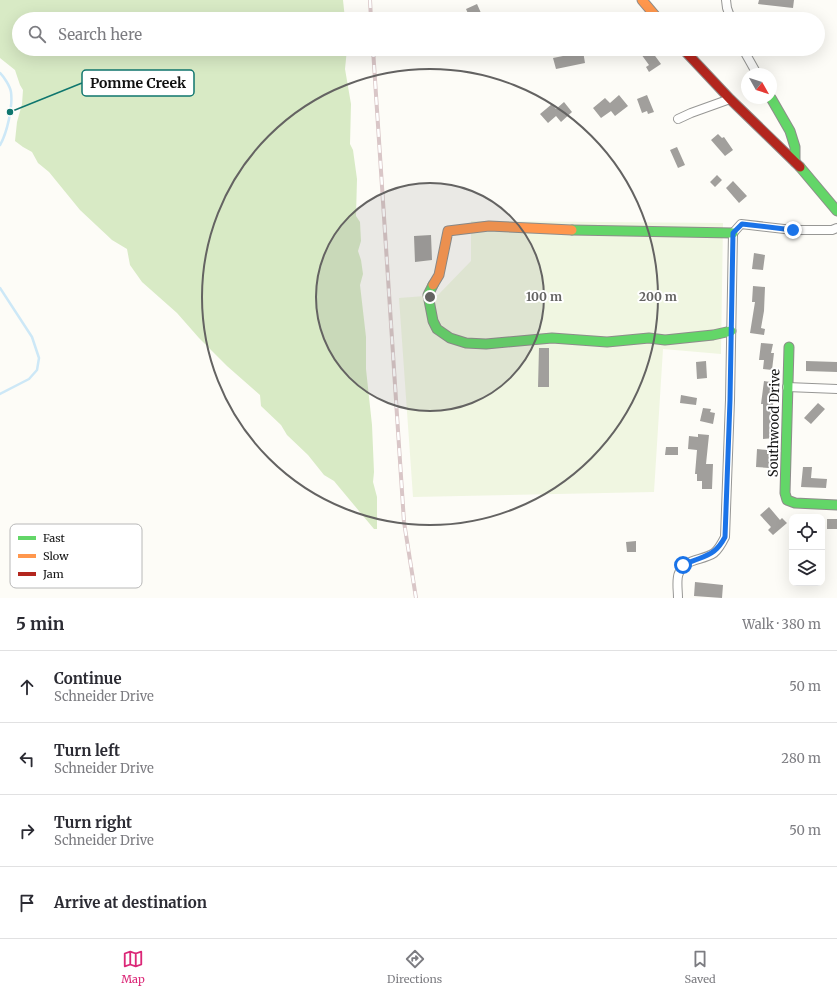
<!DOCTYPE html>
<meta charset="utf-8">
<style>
:root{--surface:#fff;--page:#f2f2f3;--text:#2b2b33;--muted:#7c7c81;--line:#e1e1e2;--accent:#db2777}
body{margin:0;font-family:Merriweather,serif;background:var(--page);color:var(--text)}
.controls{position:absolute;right:12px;bottom:12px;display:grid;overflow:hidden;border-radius:8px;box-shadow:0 4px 16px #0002}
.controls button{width:36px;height:36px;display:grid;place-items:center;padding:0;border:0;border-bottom:1px solid var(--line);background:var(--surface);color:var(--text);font:20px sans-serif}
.compass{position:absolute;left:741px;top:68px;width:36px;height:36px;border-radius:50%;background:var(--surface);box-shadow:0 4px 16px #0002;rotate:129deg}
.stop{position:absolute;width:12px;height:12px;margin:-9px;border:3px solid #1a73e8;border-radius:50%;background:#fff}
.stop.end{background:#1a73e8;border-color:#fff;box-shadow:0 1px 4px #0008}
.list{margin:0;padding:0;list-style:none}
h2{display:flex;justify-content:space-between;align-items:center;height:52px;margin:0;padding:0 16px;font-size:17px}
h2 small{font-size:13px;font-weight:400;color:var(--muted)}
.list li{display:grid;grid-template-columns:26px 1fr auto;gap:12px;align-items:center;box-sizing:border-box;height:72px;padding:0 16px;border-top:1px solid var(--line)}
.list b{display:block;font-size:15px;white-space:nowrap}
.list p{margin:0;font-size:13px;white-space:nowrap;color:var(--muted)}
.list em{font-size:13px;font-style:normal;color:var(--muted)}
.icon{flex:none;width:22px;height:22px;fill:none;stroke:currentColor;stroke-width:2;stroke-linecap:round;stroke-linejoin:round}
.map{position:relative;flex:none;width:837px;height:598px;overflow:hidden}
.search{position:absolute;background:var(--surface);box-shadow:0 4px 16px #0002;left:12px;right:12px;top:12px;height:44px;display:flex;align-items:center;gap:10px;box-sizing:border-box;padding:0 14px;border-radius:22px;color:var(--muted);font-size:15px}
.sheet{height:340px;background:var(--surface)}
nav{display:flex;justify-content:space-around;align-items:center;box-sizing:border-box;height:56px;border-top:1px solid var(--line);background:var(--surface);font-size:11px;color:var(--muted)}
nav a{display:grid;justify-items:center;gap:2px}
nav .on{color:var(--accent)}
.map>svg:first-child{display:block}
.forest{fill:#d8eac5}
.pitch{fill:#f0f6e1}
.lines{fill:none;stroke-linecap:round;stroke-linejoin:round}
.stream{stroke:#cde8f7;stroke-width:2.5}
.building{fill:#a19f9c}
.street-casing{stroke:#979795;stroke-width:10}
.fast-casing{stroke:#8e8d8b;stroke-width:11}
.slow-casing{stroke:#8e8d8b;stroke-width:11}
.jam-casing{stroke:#8e8d8b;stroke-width:11}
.street{stroke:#fffffe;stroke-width:8}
.fast{stroke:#63d668;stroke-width:9}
.slow{stroke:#ff974d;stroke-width:9}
.jam{stroke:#b3261e;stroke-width:9}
.rail-casing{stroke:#d9c6c7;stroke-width:4}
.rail{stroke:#fff;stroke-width:2.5;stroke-dasharray:8;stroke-linecap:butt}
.route{stroke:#1a73e8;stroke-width:5}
.ring{fill:none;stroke:#646362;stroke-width:2}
.labels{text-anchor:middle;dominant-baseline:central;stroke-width:4;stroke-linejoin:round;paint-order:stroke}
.street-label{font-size:13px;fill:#111;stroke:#fff}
.key{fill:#fff;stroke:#b8b8b8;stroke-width:1}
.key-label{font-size:11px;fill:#111}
.centre{fill:#646362;stroke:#fff;stroke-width:2}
.ring-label{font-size:12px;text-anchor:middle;font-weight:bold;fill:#646362;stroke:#fff;stroke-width:4;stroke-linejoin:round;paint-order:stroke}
.leader{fill:none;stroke:#0f766e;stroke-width:1.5}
.callout-dot{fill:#0f766e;stroke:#fff;stroke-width:1.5}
.callout{fill:#fff;stroke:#0f766e;stroke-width:1.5}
.callout-label{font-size:14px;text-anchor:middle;font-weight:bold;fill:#111}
</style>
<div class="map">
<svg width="837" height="598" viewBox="0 0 837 598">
<rect width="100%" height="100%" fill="#fdfcf7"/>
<path class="forest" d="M0 0H343L345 19H19V49H347L345 69 351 104 350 144 353 150 357 179 356 216 360 222 361 241 358 251 361 260 363 274 360 285 366 337V369L372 425 374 472 373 482 377 497V529H374L334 481 324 475 308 455 287 435 281 425 261 406 260 395 227 366 199 338 177 313 142 282 130 265 127 249 112 240 80 210 49 172 38 163 32 152 23 147 15 141 17 122 22 104 23 90 20 85 15 70 0 58Z"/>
<path class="pitch" d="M471 221 723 223 721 354 663 349 654 492 413 497 399 298 438 295 471 261Z"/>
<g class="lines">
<path class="stream" d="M0 73C4 77 10 86 11 92 13 107 7 133 0 145
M0 288 32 337 39 358 37 370 29 379 0 394"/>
</g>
<path class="building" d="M759 0H794L793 8 758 4Z
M477 4 481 13 470 18 466 9Z
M565 49H574V53L583 51 585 63 556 69 553 58 563 56 561 50Z
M647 49H650L661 64 649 72 646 67 649 65 641 54Z
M619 95 628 106 615 116 611 111 601 118 593 108 605 98 610 103Z
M647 95 654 112 648 114 647 111 642 113 637 99Z
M564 102 572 112 561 122 556 116 548 123 540 114 552 104 556 109Z
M718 134 722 138 724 137 733 150 725 156 711 140Z
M677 147 685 165 678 168 670 150Z
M717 175 722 180 715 187 710 182Z
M733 181 747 196 739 203 726 188Z
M431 235 432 260 415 262 414 236Z
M754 253 765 255 763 270 752 269Z
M753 286 765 287 764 311 761 328 765 329 764 335 750 333 755 302H752Z
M761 343 773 344 771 353H774L772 370 763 369 764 360H759Z
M539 348H549V387H538Z
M706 361 707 378 697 379 696 362Z
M806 361 837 362V372L806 371Z
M764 381 776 383 772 412H773L774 438 763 439V404H761Z
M681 395 697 398 696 405 680 403Z
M818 403 825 409 811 424 804 418Z
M703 408 711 409 710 412 715 413 713 424 700 421Z
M698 434 709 435 706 464H713L712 489H702V481H697V474H695L697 450 688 449 689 436 698 437Z
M666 447H678V455H665Z
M757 449 767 450V454H770L769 468 756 467Z
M803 467H812L811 478 827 479 826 488 801 487Z
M769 507 780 520 782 518 787 523 773 535 768 530 771 527 760 515Z
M827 519H837V529H827Z
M636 541V552H627L626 542Z
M695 582 723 585 722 598 694 596Z"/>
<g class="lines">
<defs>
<path id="street" d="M726 0 727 8 731 19
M743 49 757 74
M678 119 691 113 730 99
M787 387 837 389
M678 598C678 590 676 579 679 573 685 558 702 561 714 553 719 549 722 543 725 537L730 400 733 233 741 224 793 230H832L837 228"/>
<path id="fast" d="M771 98 790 131 795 147V162
M800 167 837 211
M572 230 733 233
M433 285 428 295 433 321 437 329 450 338 466 343 486 344 552 338 607 342 649 338 665 340 713 335 731 331
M789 347 785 493 787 500 795 503 837 505"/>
<path id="slow" d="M642 0 658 19
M433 285 439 275 448 231 489 226 572 230"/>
<path id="jam" d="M683 49 730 99 800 167"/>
</defs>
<use href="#street" class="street-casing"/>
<use href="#fast" class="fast-casing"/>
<use href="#slow" class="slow-casing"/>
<use href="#jam" class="jam-casing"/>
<use href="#street" class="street"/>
<use href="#fast" class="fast"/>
<use href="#slow" class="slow"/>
<use href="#jam" class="jam"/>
<defs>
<path id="rail" d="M370 0 371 19
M373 49 404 522 416 598"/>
</defs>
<use href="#rail" class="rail-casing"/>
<use href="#rail" class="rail"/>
</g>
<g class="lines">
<path class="route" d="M683 565C688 562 693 561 698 559 712 554 718 550 725 537L730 400 733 233 742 224 793 230"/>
</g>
<circle cx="430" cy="297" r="114" fill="#646362" fill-opacity=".12"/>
<g class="ring">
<circle cx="430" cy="297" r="114"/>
<circle cx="430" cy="297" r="228"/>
</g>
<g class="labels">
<g class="street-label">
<text transform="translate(774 423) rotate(-89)">Southwood Drive</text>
</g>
</g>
<rect x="10" y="524" width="132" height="64" rx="6" class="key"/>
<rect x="18" y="536" width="18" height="4" fill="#63d668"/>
<rect x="18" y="554" width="18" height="4" fill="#ff974d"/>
<rect x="18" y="572" width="18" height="4" fill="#b3261e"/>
<g class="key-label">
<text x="43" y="542">Fast</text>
<text x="43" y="560">Slow</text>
<text x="43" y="578">Jam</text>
</g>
<circle cx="430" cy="297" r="6" class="centre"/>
<g class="ring-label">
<text x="544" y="301">100 m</text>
<text x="658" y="301">200 m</text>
</g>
<path class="leader" d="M10 112L82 83"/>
<circle class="callout-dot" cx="10" cy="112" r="4"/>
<rect class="callout" x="82" y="70" width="112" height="26" rx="4"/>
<g class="callout-label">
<text x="138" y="88">Pomme Creek</text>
</g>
</svg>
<div class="controls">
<button><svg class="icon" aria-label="locate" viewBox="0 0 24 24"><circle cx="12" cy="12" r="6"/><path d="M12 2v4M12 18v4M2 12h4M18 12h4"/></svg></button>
<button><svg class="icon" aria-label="layers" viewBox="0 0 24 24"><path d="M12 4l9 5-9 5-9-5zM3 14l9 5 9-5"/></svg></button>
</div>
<svg class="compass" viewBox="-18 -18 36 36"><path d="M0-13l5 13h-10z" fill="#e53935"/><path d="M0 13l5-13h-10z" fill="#7c7c81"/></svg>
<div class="stop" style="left:683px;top:565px"></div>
<div class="stop end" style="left:793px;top:230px"></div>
<div class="search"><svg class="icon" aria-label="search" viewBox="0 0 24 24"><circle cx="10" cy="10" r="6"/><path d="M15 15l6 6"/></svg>Search here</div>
</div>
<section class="sheet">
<h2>5 min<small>Walk · 380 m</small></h2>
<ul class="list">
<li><svg class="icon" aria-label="ahead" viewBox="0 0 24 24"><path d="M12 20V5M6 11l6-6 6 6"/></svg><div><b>Continue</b><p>Schneider Drive</p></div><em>50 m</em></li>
<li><svg class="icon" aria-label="left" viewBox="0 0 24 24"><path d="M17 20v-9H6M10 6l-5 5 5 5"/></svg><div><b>Turn left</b><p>Schneider Drive</p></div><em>280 m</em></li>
<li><svg class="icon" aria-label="right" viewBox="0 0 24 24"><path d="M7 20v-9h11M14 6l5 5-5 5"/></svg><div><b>Turn right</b><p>Schneider Drive</p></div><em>50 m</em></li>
<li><svg class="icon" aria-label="arrive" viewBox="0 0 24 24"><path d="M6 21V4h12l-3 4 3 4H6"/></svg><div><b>Arrive at destination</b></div></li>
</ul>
</section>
<nav>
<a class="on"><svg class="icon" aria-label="map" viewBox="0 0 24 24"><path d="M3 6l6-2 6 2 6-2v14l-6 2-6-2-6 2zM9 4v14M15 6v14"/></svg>Map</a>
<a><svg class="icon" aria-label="directions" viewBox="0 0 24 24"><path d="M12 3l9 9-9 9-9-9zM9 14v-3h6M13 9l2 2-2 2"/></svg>Directions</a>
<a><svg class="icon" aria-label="saved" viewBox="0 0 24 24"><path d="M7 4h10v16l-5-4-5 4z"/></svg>Saved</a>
</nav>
